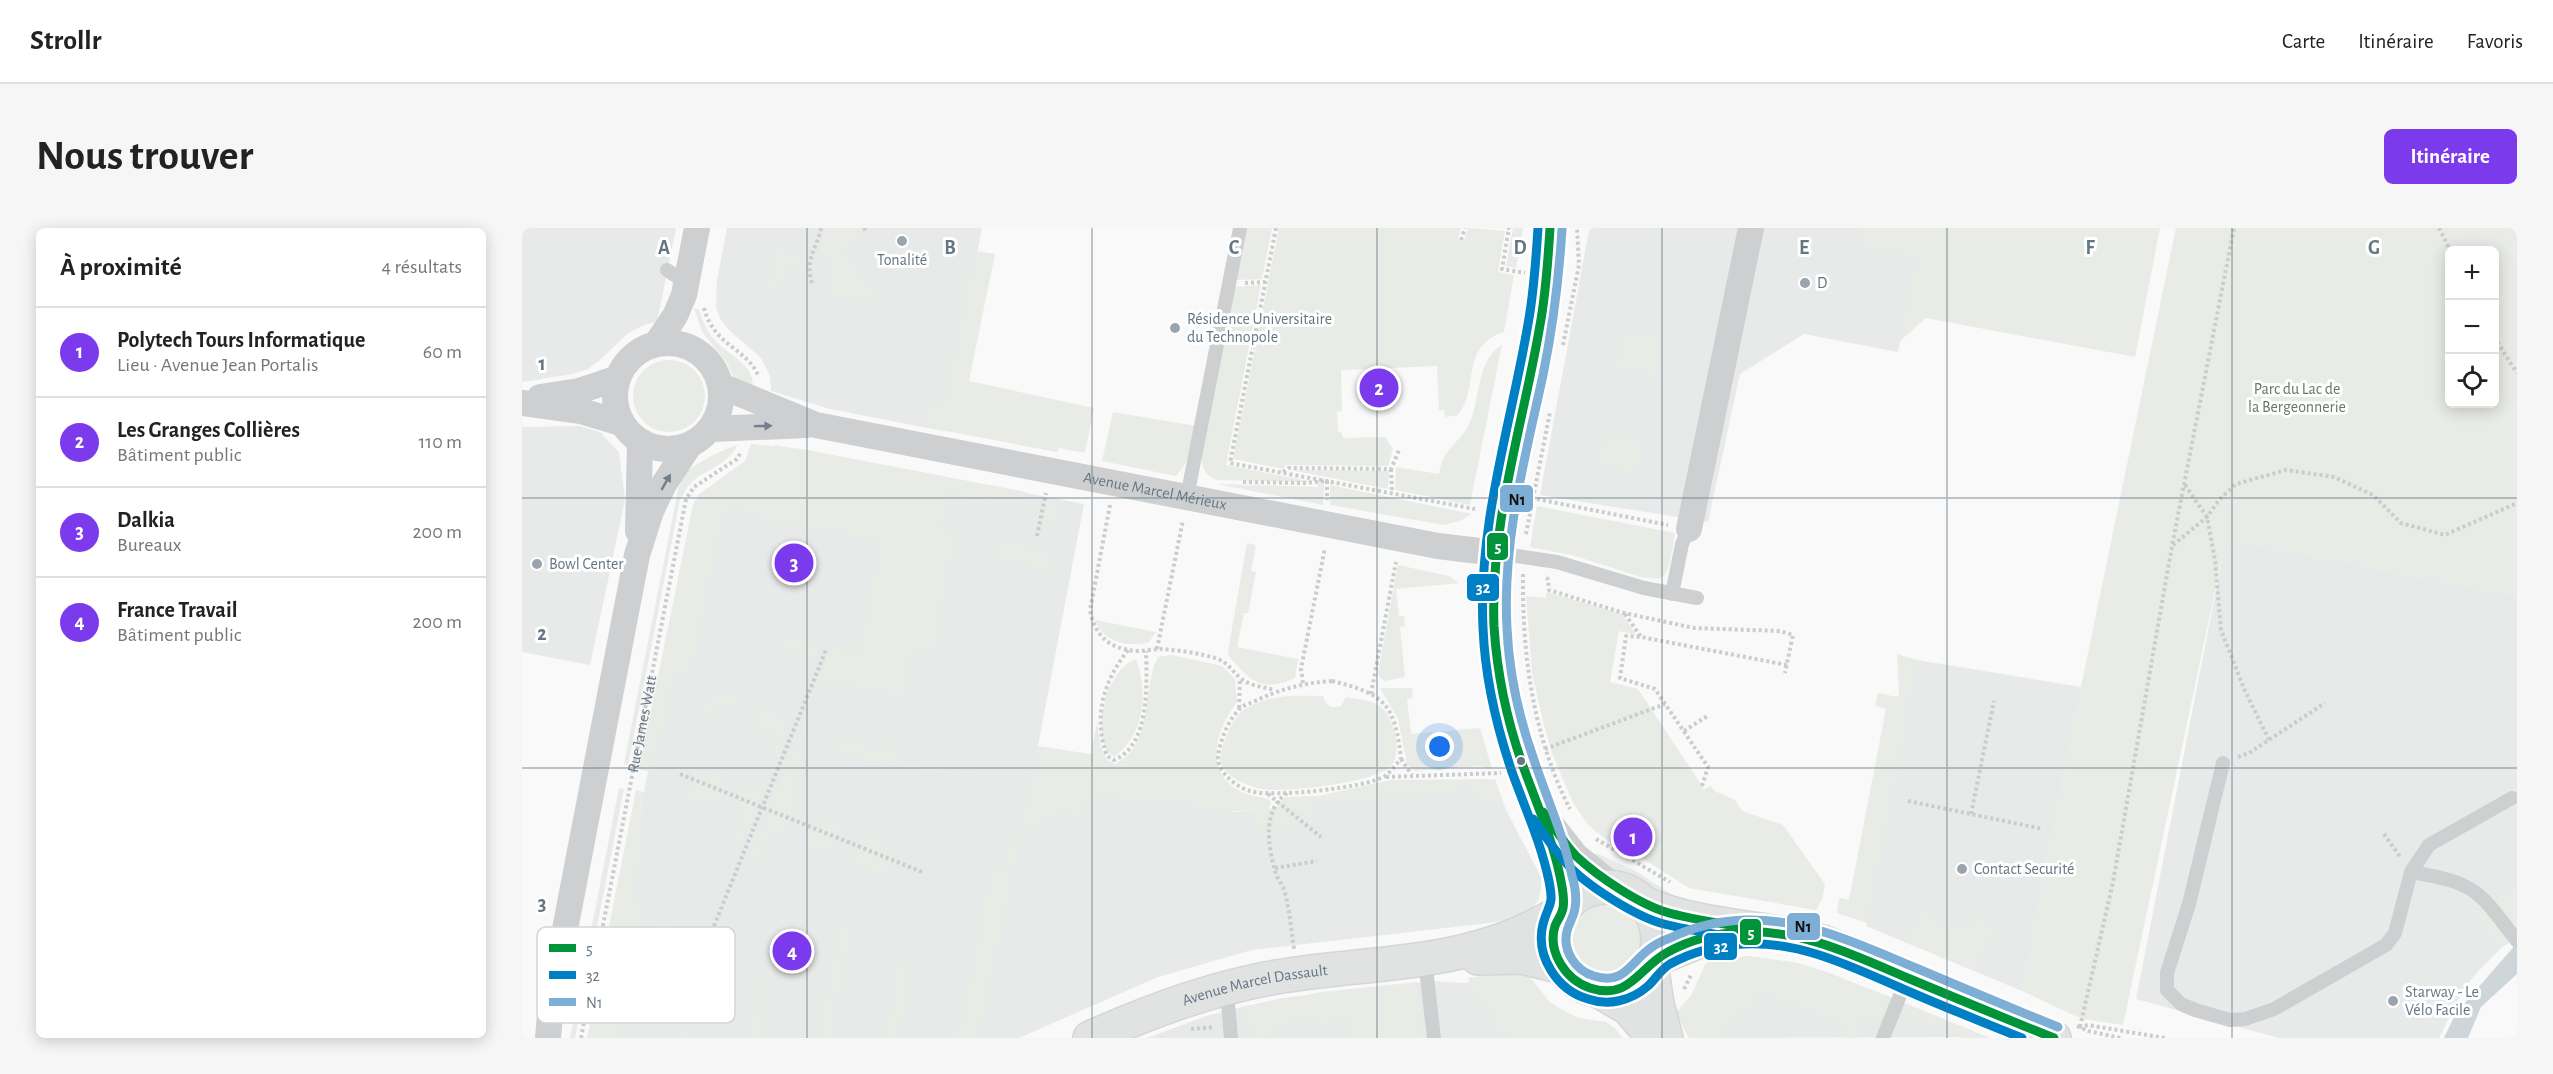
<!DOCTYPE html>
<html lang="fr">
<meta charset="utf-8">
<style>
:root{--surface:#fff;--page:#f6f6f6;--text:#222;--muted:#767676;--line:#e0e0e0;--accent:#7c3aed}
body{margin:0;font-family:"Alegreya Sans",sans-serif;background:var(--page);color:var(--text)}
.controls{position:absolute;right:18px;top:18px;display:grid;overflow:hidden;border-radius:9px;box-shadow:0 3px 15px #0003}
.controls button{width:54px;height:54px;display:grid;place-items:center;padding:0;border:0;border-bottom:2px solid var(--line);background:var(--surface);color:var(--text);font:30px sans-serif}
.you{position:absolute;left:918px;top:519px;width:21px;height:21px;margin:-15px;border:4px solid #fff;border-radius:50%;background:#1a73e8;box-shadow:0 0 0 9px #1a73e833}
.badge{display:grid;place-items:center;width:39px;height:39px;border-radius:50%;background:var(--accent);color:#fff;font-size:20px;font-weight:700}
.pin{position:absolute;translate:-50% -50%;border:3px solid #fff;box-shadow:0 2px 6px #0006}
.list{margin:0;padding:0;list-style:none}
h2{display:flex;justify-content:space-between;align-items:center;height:78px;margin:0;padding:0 24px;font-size:26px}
h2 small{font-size:20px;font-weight:400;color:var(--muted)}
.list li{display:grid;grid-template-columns:39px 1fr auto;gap:18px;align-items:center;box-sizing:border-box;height:90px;padding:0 24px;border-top:2px solid var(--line)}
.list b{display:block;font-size:22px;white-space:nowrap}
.list p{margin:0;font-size:20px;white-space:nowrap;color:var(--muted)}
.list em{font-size:20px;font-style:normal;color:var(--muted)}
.icon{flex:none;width:33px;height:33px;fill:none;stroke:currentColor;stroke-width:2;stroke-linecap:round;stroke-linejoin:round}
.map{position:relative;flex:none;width:1995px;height:810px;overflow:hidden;border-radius:9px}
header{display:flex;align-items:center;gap:36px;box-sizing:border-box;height:84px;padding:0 30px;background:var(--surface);border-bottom:2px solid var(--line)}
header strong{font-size:28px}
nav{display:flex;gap:33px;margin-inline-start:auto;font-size:21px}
.intro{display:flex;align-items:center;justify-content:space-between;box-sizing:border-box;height:144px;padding:0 36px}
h1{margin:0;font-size:42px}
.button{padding:15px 27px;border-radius:9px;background:var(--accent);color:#fff;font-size:21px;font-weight:700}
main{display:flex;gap:36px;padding:0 36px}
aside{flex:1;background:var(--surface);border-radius:9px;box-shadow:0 3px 15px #0003}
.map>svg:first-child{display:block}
.built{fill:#e8e9e9}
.green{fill:#e8ebe6;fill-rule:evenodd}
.water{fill:#ced6d9}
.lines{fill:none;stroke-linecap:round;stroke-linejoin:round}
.secondary-casing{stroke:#d5d6d7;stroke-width:36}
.path{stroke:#cbcccd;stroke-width:4;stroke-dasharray:3 3;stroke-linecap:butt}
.lane{stroke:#cecfd0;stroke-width:14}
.street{stroke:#cecfd0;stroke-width:26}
.secondary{stroke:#e1e2e2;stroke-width:33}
.bus-1-casing{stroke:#fff;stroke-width:14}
.bus-2-casing{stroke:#fff;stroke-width:14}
.bus-3-casing{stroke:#fff;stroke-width:14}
.bus-1{stroke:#00933a;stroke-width:9}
.bus-2{stroke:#0080c4;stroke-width:9}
.bus-3{stroke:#7daed5;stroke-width:9}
.oneway{fill:#707f8b}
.grid{fill:none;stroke:#657683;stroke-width:1.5;stroke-opacity:0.55}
.poi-dot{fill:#99a4ac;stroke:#fff;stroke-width:2}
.bus-dot{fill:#657683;stroke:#fff;stroke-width:2}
.labels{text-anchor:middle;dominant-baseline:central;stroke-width:6;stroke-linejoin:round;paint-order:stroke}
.poi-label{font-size:16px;fill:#657683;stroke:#fff;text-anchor:start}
.park-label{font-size:16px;fill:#687a64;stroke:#fff}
.street-label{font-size:16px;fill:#657683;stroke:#fff}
.key{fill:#fff;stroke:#d1d6da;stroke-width:1.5}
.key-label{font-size:16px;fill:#657683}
.grid-label{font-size:20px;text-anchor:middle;font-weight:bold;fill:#657683;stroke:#fff;stroke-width:6;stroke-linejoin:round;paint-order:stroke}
.line-badge{stroke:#fff;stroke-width:2}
.badge-label{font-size:16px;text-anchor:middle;font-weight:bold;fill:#fff}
.pale-badge-label{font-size:16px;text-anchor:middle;font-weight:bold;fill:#111}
</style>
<header>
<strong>Strollr</strong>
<nav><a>Carte</a><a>Itinéraire</a><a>Favoris</a></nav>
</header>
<div class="intro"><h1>Nous trouver</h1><a class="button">Itinéraire</a></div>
<main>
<aside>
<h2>À proximité<small>4 résultats</small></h2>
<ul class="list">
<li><span class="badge">1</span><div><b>Polytech Tours Informatique</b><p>Lieu · Avenue Jean Portalis</p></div><em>60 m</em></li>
<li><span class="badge">2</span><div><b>Les Granges Collières</b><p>Bâtiment public</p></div><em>110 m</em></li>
<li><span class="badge">3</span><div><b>Dalkia</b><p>Bureaux</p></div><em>200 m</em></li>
<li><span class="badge">4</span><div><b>France Travail</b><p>Bâtiment public</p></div><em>200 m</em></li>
</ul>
</aside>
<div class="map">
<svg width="1995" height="810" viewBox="0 0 1995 810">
<rect width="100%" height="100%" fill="#f9f9f9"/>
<path class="built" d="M0 0H154L135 94 122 97 105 106 78 132 66 141 51 146 0 154Z
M205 0H460L421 203 308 181 249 163 248 148 239 130 207 102 199 92 194 80 195 52Z
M1072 0H1402L1376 124 1282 106 1218 146 1186 294 1018 267 1067 2Z
M57 198 78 204 97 224 103 272 68 437 0 424V199Z
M253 217 562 276 511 544 713 584 975 558 984 582 1019 649V662L1016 673 1008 683 992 690 967 695 730 722 636 749 497 810H74L179 272Z
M1704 311 1995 368V659L1951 685 1979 720 1952 748 1939 766 1917 810H1757L1614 771Z
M1395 432 1559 459 1500 763 1344 698Z
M1226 728 1276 735 1305 744 1464 809 1167 810 1154 785 1170 766 1184 735Z
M995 750 1028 779 1093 810H625L684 788 760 770 911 753 941 755Z"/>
<path class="green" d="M302 0H333L340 9 322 22 358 76 302 65 308 31 301 29 302 25 297 24Z
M724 0H750L740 51 714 52Z
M757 0H939L936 11 942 13 946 0 983 3 976 44 992 47 982 104C937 118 958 162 936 187L923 189 922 182H917L915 138 819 142 820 184 815 183 816 204H819L821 210 863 209 871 221 866 238 763 237 762 241 711 231Z
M991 0H1001L994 40 984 38Z
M1340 0H1638L1613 129 1404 90 1378 113 1394 29 1336 18Z
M1654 0H1995V368L1704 311 1601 797 1560 791 1500 763 1559 459ZM1928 22H1972V176H1928Z
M253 19 287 26 284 43 263 39 259 62 245 60Z
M453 23 473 26 447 153 572 180 563 225 537 220 535 224 403 199 407 176 422 179Z
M739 57 704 237 790 254 695 252C682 247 681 240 679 228L712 59Z
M172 80 177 82C181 92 184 102 192 111 207 129 236 136 230 164L211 148 205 135 180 104Z
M1102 102 1142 110 1134 148 1094 140Z
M980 117 948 277 873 262 874 239 917 246C921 218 941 215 950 189 958 165 956 131 980 117Z
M111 168a36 36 0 1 1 72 0a36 36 0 1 1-72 0Z
M591 184 675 198C670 217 668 234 654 248L580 233Z
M1081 206 1121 214 1115 246 1075 238Z
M229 216 280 221 504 264 503 272 519 276 515 298H513L515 281 426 265 419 301 435 305 412 423 390 422 374 508 379 510 375 533 487 555V559L317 527 323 496 328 497 326 514 368 521 378 469 305 454 303 460 293 458 310 419 337 424 357 313 301 301 299 304 239 291V286L207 281 206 286 201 285 170 445 151 451 136 526 130 525 126 543 117 541 171 277 176 267 223 233Z
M215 217C207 236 187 240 172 252 165 258 162 265 158 272L106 537 102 536 156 262C158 257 160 249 164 245 173 235 202 221 215 217Z
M768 242 867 243 866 261Z
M796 255 802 256 801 277 695 256 796 259Z
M808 257 950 286 938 293 922 297 808 277Z
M527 269 542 272 540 287 535 296 521 299Z
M1015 278 1153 305 1148 335 1144 345 1137 351 1119 349 1050 327 1008 319Z
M479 313 524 322 530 332 529 343 475 333Z
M725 315 734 317 729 343 734 344 726 385H722L715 419 776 431 773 450C745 463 732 457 713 435 709 431 707 430 706 423Z
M876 337 927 348 937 355 874 361 877 388H882L883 398 878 399 883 449 863 453 858 450 856 445Z
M1025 364 1100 386 1114 407 1097 403 1088 454 1116 461 1182 561 1189 558 1193 563 1213 572 1220 583 1261 597 1303 656 1300 672 1294 682 1167 660 1117 628 1086 613 1067 598 1051 575 1030 525 1022 497 1010 445 1004 368 1023 370Z
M573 392 634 404 627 414C606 420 581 414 573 392Z
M239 404 300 417 295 429 238 411Z
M1375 426 1395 432 1345 695 1315 685 1317 670 1327 672 1364 481 1353 478 1356 465 1375 469 1377 466Z
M650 427 700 438 713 451 715 474C691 506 680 551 728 567 736 570 742 567 749 574 740 594 744 616 746 638L730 582 705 584 628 572 602 580 595 564 560 577 566 594 556 598 549 582 505 599 511 616 496 620 457 810H420L438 802 469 640 481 642 487 613 497 614 515 518 569 526 575 494 579 519 585 532 593 536C633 517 619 460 636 429Z
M614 431C627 464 622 508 592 529 589 526 584 523 583 519 573 493 586 441 614 431Z
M858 460H890L891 470 885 471 889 506 958 500 970 541 957 538 893 543 885 536 876 491Z
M236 465H239L236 482 269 489 276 474 207 648 223 558 240 561 251 505 234 501 237 485 193 477 190 492 184 491C175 456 216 470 234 473Z
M801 468C803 478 810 481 819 478L824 469C834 471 851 472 859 479 872 489 881 524 869 538 854 555 763 565 740 561 726 558 705 551 699 535 695 525 710 493 718 485 722 481 729 478 733 476 754 466 778 468 801 468Z
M288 479 264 608 246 606 240 637 226 632Z
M172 541 204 547 198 578 166 572Z
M973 551 983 580 965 575 954 577 952 561 792 577 793 594 770 579 764 586 781 601 751 602 752 583 763 569 796 568 869 552Z
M97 560 102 561 53 810H48Z
M114 562 122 564 118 582 125 584 116 632 131 636 130 641 115 639 108 672 125 675 122 691 154 698V700L150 699 149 703 130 700 129 702 120 701 99 810H65Z
M287 590 320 596 314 627 281 621Z
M338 609 371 615 365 646 332 640Z
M1074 625 1112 642 1158 672 1138 669 1115 649 1089 643 1069 631Z
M1995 659V710L1979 720 1950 685Z
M1045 711a39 39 0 1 1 78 0a39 39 0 1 1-78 0Z
M1394 681 1413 684 1411 693 1447 699 1449 691 1477 696 1453 742 1379 712V702H1393Z
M290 691 331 698 308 810H296L317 703 308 701V698L289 694Z
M379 720 386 722V766L377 810H362Z
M243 725H248V740L244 741 243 786 239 810H226Z
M1226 728 1276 735 1369 769 1360 789 1352 795 1341 791 1334 810H1323L1325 803 1320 795 1236 766 1228 782 1218 778 1212 792 1201 805 1207 810H1167L1154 785 1170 766 1184 735Z
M992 744 1007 748 1027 773 1037 780 1057 790 1084 794 1094 801 1100 810H985L984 803 973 805C972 799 973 789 971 783 966 772 953 766 941 766V764L946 763 947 751 944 750Z
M895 754 901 810H829L828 793 795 796V791L763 794V799L748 800V810H734L733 799 724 800 718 779 800 764Z
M174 763 179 765 170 810H157Z
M1383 775 1468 810H1439V807L1379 784Z"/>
<path class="water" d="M1995 715V746L1959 779 1946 810H1922L1934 785Z"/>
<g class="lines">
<defs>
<g id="secondary">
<circle cx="1084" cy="711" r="52"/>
<path d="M1121 675C1177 700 1242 698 1301 714L1532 810"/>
<path d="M956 730 1000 729 1040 739"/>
<path d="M1131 732 1175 714 1217 704"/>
<path d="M1129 736 1135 776 1144 810"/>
<path d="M1075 762 1106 780 1132 810"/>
<path id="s3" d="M568 810C628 783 690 760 754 749 854 732 951 740 1040 683"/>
</g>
</defs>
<use href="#secondary" class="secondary-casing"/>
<g class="path">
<path d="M342 0 345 5"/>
<path d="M754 0 708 235 953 281"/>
<path d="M985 0H987L980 41 1003 45"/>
<path d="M1917 0 1928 22"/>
<path d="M939 12 943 0"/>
<path d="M290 55C282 30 295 22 299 0"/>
<path d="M723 55 743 54"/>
<path d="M182 80C192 118 224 120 236 147"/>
<path d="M1972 109 1995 145"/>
<path d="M1041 117 1057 37 1055 0"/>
<path d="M869 241 870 265"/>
<path d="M761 244 767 240 869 241 878 220"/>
<path d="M721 254 781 255 805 253V272"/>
<path d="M1663 257 1685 289 1693 332 1699 402 1723 463 1747 512"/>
<path d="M1015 271 1146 297"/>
<path d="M588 277 568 382C573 408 587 421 615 423 623 423 631 421 638 421 656 422 676 425 693 430 706 434 709 442 718 450 728 458 741 459 753 462"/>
<path d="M1004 306 1028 184"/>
<path d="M515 308 524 265"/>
<path d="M1651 317 1685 289 1697 272 1714 256 1764 242 1812 249 1851 267 1879 295 1923 307 1995 275"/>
<path d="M1001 346C1000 426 1011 509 1048 581"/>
<path d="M1024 350 1026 351 1027 362 1102 385 1172 400 1258 403 1271 407 1263 445"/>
<path d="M1103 386 1119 409"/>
<path d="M635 421 661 292"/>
<path d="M606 422C581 454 571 489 585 528L592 532C628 518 625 455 624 423"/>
<path d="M810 453C863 466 873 476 879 531 874 536 869 544 863 548 844 560 750 570 728 563 718 560 708 553 702 545 694 535 695 527 699 515 702 504 708 491 716 483 719 478 726 476 731 474 758 461 781 455 810 453Z"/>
<path d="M781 455 779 441 803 320"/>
<path d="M849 466 874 334"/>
<path d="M717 480 718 450"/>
<path d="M1162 503 1187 487"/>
<path d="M1023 521 1143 476"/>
<path d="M1716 529 1727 525 1803 475"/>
<path d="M879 531 890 547"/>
<path d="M158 546 400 644"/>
<path d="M864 549 979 545"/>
<path d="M1180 558 1186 539 1133 461 1098 450 1104 408 1119 409 1265 437"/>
<path d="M765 565C740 583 746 617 753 643 755 651 761 657 763 665 768 683 769 702 772 721"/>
<path d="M746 566 799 609"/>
<path d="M1386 573 1521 601"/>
<path d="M1449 586 1472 473"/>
<path d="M1862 606 1879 630"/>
<path d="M1074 611 1148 654"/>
<path d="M753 640 795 633"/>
<path d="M192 698 304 422"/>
<path d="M1162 761 1169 747"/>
<path d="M1555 798 1566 803 1599 810"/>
<path d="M1557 799 1566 797 1643 810"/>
<path d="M1558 799 1591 654 1650 318 1712 0"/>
<path d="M669 801 692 799"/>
<path id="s1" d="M59 810 164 271 172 259 215 231 219 224"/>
</g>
<path class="lane" d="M145 42 164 55
M665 269 718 0
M974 325 1035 334 1122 360 1175 370
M1150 366 1160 316 1167 301
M1701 535 1667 676 1645 745V762L1659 776 1673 782 1708 792 1723 791 1752 781 1864 717 1873 705 1889 644C1955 655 1956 662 1995 713
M1889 644 1907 617 1990 570
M903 732 912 810
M708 759 706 775 709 810
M1361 810 1385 750"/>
<g class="street">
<path d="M1028 0C1026 85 1003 171 987 255 979 297 971 339 972 381 973 433 982 484 999 533 1015 582 1037 628 1042 680"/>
<circle cx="146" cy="168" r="53"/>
<path d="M134 116 153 88 162 67 175 0"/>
<path id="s2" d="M199 158 294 197 916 318 974 325"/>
<path d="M18 169 57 163 96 150"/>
<path d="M0 175 59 183 99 195"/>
<path d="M189 201 285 197"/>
<path d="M1167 301 1229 0"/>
<path d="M116 303 118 214"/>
<path d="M1028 595 1054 628 1094 660"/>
<path d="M26 810 29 774 115 327 129 283 142 256 167 218"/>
</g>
<use href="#secondary" class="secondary"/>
<defs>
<path id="bus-1" d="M1028 0C1026 33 1024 65 1018 97 1001 197 968 295 972 398 975 446 985 493 1001 538 1014 574 1030 610 1038 648 1040 659 1043 670 1041 680 1040 687 1035 692 1033 698 1025 724 1044 752 1068 760 1108 773 1117 739 1146 724 1168 712 1195 705 1220 704 1280 701 1334 728 1388 751 1436 771 1484 791 1532 810
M1021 584C1032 598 1042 616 1054 628 1075 648 1117 676 1144 684 1170 692 1199 695 1226 700"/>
<path id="bus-2" d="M1016 0C1014 32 1012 64 1006 96 989 196 956 296 961 400 963 449 974 497 990 544 1003 580 1019 615 1027 653 1032 679 1027 674 1021 696 1013 728 1035 762 1066 771 1086 778 1109 773 1126 758 1134 751 1138 742 1148 736 1170 724 1197 717 1222 716 1279 713 1330 739 1381 761 1420 778 1460 794 1500 810
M1011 591C1022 606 1032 622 1045 636 1064 657 1114 689 1142 696 1169 703 1197 706 1224 712"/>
<path id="bus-3" d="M1040 1C1037 50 1031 98 1021 147 1003 230 980 314 985 400 987 446 997 490 1012 532 1025 571 1042 608 1050 648 1053 658 1055 669 1053 680 1052 688 1047 695 1045 703 1040 723 1054 743 1072 748 1101 757 1107 737 1126 722 1132 717 1140 713 1148 710 1171 699 1197 693 1222 692 1284 690 1338 717 1394 740 1441 760 1489 780 1536 799"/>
</defs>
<use href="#bus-1" class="bus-1-casing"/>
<use href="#bus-2" class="bus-2-casing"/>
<use href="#bus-3" class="bus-3-casing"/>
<use href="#bus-1" class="bus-1"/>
<use href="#bus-2" class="bus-2"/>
<use href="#bus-3" class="bus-3"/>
</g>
<defs><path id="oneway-solid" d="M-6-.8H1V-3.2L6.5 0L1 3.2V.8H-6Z" transform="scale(1.5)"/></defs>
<g class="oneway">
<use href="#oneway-solid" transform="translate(241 198) rotate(-1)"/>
<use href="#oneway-solid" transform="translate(144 254) rotate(-60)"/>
</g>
<path class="grid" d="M285 0V810M570 0V810M855 0V810M1140 0V810M1425 0V810M1710 0V810M0 270H1995M0 540H1995"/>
<g class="poi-dot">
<circle cx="380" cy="13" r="6"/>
<circle cx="1283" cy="55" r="6"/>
<circle cx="653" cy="100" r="6"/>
<circle cx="15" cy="336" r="6"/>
<circle cx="1440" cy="641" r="6"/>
<circle cx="1871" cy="773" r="6"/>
</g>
<circle class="bus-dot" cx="999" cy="533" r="5"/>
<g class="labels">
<g class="poi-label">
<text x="380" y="32" text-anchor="middle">Tonalité</text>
<text x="1295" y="55">D</text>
<text x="665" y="91">Résidence Universitaire<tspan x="665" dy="18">du Technopole</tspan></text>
<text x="27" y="336">Bowl Center</text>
<text x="1452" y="641">Contact Securité</text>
<text x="1883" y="764">Starway - Le<tspan x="1883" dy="18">Vélo Facile</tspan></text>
</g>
<g class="park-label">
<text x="1775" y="161">Parc du Lac de<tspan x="1775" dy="18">la Bergeonnerie</tspan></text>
</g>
<g class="street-label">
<text stroke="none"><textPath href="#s2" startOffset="448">Avenue Marcel Mérieux</textPath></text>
<text stroke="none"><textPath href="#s1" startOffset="320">Rue James Watt</textPath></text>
<text stroke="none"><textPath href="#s3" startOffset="174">Avenue Marcel Dassault</textPath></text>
</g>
</g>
<rect x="15" y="699" width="198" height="96" rx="9" class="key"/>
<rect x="27" y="716" width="27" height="8" fill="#00933a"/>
<rect x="27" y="743" width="27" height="8" fill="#0080c4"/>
<rect x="27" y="770" width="27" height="8" fill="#7daed5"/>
<g class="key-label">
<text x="64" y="726">5</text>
<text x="64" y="753">32</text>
<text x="64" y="780">N1</text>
</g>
<g class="grid-label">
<text x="142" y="26">A</text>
<text x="428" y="26">B</text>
<text x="712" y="26">C</text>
<text x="998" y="26">D</text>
<text x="1282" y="26">E</text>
<text x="1568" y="26">F</text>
<text x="1852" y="26">G</text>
<text x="20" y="142">1</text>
<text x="20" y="412">2</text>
<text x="20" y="682">3</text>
</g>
<g class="line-badge">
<rect x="977" y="256" width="35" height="29" rx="6" fill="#7daed5"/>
<rect x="964" y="304" width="23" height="29" rx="6" fill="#00933a"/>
<rect x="944" y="345" width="34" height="29" rx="6" fill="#0080c4"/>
<rect x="1264" y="684" width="35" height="29" rx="6" fill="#7daed5"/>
<rect x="1217" y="690" width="23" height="28" rx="6" fill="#00933a"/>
<rect x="1181" y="704" width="35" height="29" rx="6" fill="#0080c4"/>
</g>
<g class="badge-label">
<text x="976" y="324">5</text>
<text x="961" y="365">32</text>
<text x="1229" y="710">5</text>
<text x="1199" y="724">32</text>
</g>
<g class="pale-badge-label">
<text x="995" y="277">N1</text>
<text x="1281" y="704">N1</text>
</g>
</svg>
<div class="controls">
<button>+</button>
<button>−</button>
<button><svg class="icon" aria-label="locate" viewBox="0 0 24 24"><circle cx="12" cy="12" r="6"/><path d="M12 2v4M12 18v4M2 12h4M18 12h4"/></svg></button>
</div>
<div class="you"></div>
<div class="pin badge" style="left:1111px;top:609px">1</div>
<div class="pin badge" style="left:857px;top:160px">2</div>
<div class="pin badge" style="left:272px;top:335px">3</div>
<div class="pin badge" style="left:270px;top:723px">4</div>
</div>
</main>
